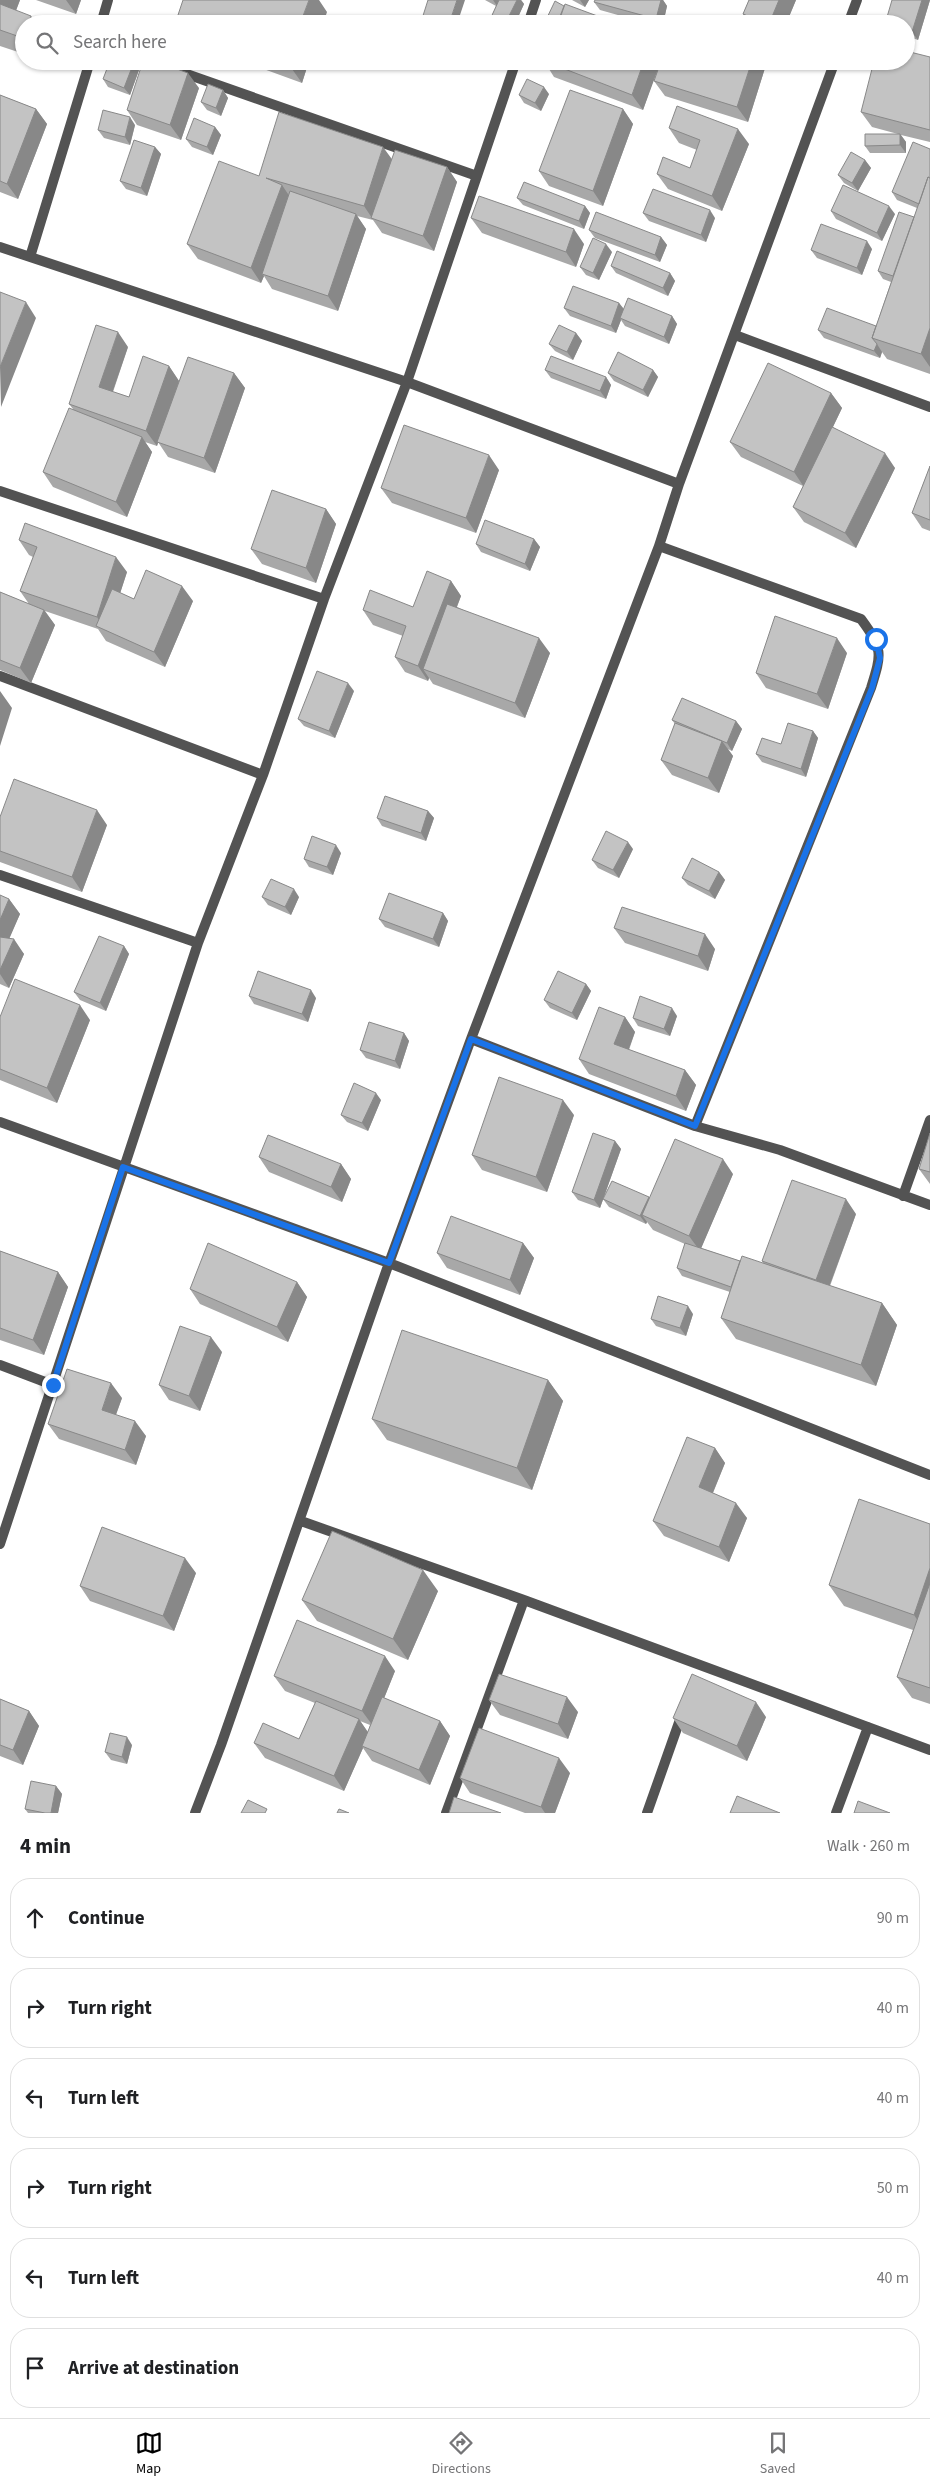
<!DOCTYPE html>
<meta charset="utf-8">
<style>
:root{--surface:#fff;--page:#f2f2f2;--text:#202124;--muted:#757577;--line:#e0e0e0;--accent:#000}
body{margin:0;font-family:"Source Sans 3",sans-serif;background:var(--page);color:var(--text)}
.stop{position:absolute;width:15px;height:15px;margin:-11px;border:4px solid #1a73e8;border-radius:50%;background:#fff}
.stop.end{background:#1a73e8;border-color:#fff;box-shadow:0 1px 5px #0008}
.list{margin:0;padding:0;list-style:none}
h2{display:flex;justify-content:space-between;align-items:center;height:65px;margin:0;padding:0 20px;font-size:21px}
h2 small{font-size:16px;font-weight:400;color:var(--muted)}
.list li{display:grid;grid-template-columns:32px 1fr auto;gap:15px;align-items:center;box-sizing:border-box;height:80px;margin:0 10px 10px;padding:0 10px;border:1px solid var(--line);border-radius:20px}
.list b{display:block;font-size:19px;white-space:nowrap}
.list em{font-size:16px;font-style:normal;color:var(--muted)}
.icon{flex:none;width:28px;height:28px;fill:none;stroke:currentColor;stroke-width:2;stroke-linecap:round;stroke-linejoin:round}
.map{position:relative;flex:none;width:930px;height:1813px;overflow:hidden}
.search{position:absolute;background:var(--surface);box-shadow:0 1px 4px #0004;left:15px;right:15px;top:15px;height:55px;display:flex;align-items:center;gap:12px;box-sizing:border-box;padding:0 18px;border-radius:28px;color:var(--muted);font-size:19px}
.sheet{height:605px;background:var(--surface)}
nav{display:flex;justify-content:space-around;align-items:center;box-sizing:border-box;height:70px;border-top:1px solid var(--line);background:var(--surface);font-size:14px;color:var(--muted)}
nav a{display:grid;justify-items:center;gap:2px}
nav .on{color:var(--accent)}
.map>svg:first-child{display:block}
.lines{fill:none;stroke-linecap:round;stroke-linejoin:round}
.minor{stroke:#535353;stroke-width:10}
.wall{fill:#a8a8a8;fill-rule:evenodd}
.shaded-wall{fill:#888}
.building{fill:#c3c3c3;stroke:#888}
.route{stroke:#1a73e8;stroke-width:6}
</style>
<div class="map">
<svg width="930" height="1813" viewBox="0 0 930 1813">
<rect width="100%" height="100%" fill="#fff"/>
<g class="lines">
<path class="minor" d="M101 24 108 0
M528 24 536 0
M848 24 857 0
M178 71 477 176
M0 247 407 382 679 484
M30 257 90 61
M735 335 930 407
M0 491 324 599
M659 546 861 619C883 649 882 653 871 688L695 1126
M0 676 263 775
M0 875 198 943
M471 1039 695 1126 780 1150 930 1205
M0 1122 389 1263 930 1475
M903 1196 930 1120
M0 1365 53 1385
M301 1521 524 1600 930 1750
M0 1544 198 943 263 775 324 599 407 382 516 61
M195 1813 221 1745 389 1263 471 1039 659 546 679 484 835 61
M446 1813 524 1600
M647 1813 682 1714
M836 1813 868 1727"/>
</g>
<path class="wall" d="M0 0H20L16 10 24 24V54L0 46Z
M36 0H81L76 14Z
M485 0H521L524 4 515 24H488L496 6Z
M572 0H589L585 7Z
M595 0H663L667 6 663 24H650L600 10 594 2Z
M749 0H796L786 24H750L743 14Z
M892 0H930L918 40 906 36V24Z
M930 57V142L901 135 906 142V153H870L865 146 898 134 872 127 861 112Z
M242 61H309L302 83Z
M544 61H760L765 68 748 122 665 96 654 81 660 61 643 110 554 77Z
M134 62 139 70 130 95 108 87 103 79Z
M199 88 181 140 137 125 127 110Z
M223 90 228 98 221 116 207 110 201 102Z
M549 94 541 111 524 103 519 95Z
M0 95 36 109 47 124 18 199 0 192Z
M623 109 633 124 603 206 549 186 539 171Z
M135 125 130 145 104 138 98 130Z
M215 127 221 135 213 155 192 147 186 139Z
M669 128 749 144 722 211 668 189 657 174 690 168 697 150 679 143Z
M155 147 161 154 147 196 126 189 120 181Z
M930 149V374L887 359 882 352 880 358 824 338 818 330 876 326 891 282 883 279 878 271 914 217 917 208 897 200 892 192Z
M392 159 447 167 457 182 434 251 382 233 373 220 357 216 366 229 338 311 272 289 264 276 261 283 198 259 187 244 259 176Z
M865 160 871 168 858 191 844 183 838 175Z
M517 198 585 206 590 213 584 229 523 205Z
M831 211 895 214 882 241 836 219Z
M643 213 715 218 706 242 649 221Z
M471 218 584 244 576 267 482 233Z
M589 230 661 237 667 245 660 262 595 238Z
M872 249 862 275 817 258 811 250Z
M612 252 599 280 586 275 580 267Z
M611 266 670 273 675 281 668 296 616 273Z
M619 303 624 309 672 316 677 324 669 344 625 326 621 320 616 333 570 316 564 308Z
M576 333 582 341 573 360 555 351 549 344Z
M128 347 113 392 129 397 169 366 179 381 234 373 245 388 215 473 168 457 158 442 157 446 145 442 152 452 127 517 53 487 43 472 73 409 69 404Z
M545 370 606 377 611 385 606 399 551 378Z
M653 370 658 377 648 397 614 381 608 373Z
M831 393 842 408 833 427 895 468 856 548 804 522 793 507 803 486 741 457 730 442Z
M930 466V531L922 528 912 513Z
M499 470 476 533 392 503 381 488Z
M326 509 336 524 316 583 262 564 251 549Z
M534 539 540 547 530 571 481 552 476 544Z
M19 540 127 572 120 593 134 599 193 601 165 667 106 641 98 629 45 611 55 625 31 683 0 670V592L29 604 20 591 33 557 29 555Z
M451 581 461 596 457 607 550 653 525 718 433 684 429 678 428 681 405 672 395 657 403 636 373 625 363 610 413 607Z
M847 653 828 709 766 688 756 673Z
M354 691 335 738 304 726 298 719Z
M672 720 736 721 742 729 732 751 728 749 733 756 719 793 672 775 661 760 675 724Z
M813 731 818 738 806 777 762 762 756 754Z
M428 811 434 818 426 841 382 826 377 818Z
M0 817 107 825 82 892 0 862Z
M633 849 619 878 598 868 592 860Z
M341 853 333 875 309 867 304 859Z
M719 872 725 880 715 899 688 885 682 878Z
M0 895 9 899 20 914 9 938 24 954 9 988 0 984Z
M262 897H299L291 915 268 905Z
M443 913 448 921 439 947 385 927 379 919Z
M614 928 715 949 708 971 625 943Z
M124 946 129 954 106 1011 80 1000 74 992Z
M586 984 591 991 577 1020 550 1008 544 1000Z
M249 996 316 998 308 1022 254 1004Z
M677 1016 670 1036 638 1026 633 1018Z
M0 1017 90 1020 57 1103 0 1080Z
M625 1017 635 1032 629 1050 685 1070 696 1085 686 1111 589 1074 579 1059Z
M404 1033 409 1041 400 1069 366 1058 360 1050Z
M381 1100 368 1131 347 1122 341 1115Z
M574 1115 547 1192 482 1170 472 1155Z
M930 1133V1184L919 1169Z
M615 1141 621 1149 600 1208 578 1200 572 1192Z
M259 1157 341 1164 351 1179 342 1202 269 1172Z
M733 1174 701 1248 740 1261 763 1263 762 1261 856 1214 830 1286 882 1303 897 1325 876 1386 736 1339 721 1318 730 1292 682 1276 677 1268 685 1244 653 1230 647 1222 646 1224 609 1207 603 1199 649 1197 650 1198Z
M523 1243 534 1258 520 1295 447 1268 437 1253Z
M0 1251 58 1272 68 1287 44 1355 0 1340Z
M297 1282 307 1297 288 1342 200 1304 190 1289Z
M693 1314 686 1336 656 1326 651 1319Z
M222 1352 200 1411 169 1400 159 1385Z
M548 1380 563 1401 532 1490 387 1440 372 1419Z
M122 1398 116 1415 146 1436 136 1465 59 1439 48 1424Z
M715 1448 725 1463 713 1493 747 1518 729 1562 664 1536 653 1521Z
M930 1524V1704L912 1698 897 1677 913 1630 844 1606 829 1585Z
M196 1573 174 1631 90 1601 80 1586Z
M438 1591 408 1660 317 1621 302 1600Z
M395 1671 384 1698 440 1721 450 1736 430 1785 372 1761 363 1748 344 1791 265 1758 254 1743 299 1739 315 1703 285 1691 274 1676ZM360 1721 370 1725 368 1732Z
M0 1699 29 1711 39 1726 23 1765 0 1756Z
M489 1700 578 1712 568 1739 500 1715Z
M766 1717 747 1761 683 1733 673 1718Z
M132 1745 127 1764 111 1760 105 1752Z
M570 1773 555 1813H525L470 1793 460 1778Z
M56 1786 62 1794 58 1813H28L25 1809Z"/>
<path class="shaded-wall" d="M0 0H20L11 24 0 8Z
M66 0H81L76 14Z
M309 0H319L327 12 323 24H300Z
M457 0H465L457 24H449Z
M493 0H500L497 6Z
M517 0H521L524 4 515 24H505Z
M580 0H589L585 7Z
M661 0H663L667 6 663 24H660L656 19Z
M779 0H796L786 24H769Z
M922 0H930L918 40 912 32Z
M31 16 37 24H28Z
M287 61H309L302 83 287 62Z
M644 61H661L643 110 632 95Z
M752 61H760L765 68 748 122 737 107Z
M134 62 139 70 130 95 124 88Z
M188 73 199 88 181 140 170 125Z
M544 87 549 94 541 111 535 103Z
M223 90 228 98 221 116 216 108Z
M36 109 47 124 18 199 7 184Z
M623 109 633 124 603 206 593 191Z
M130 117 135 125 130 145 125 137Z
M215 127 221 135 213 155 207 147Z
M738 129 749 144 722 211 712 196Z
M900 134 906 142V153L900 145Z
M155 147 161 154 147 196 141 188Z
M383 147 394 162 372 218 364 206Z
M865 160 871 168 858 191 852 183Z
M447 167 457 182 434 251 423 236Z
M282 185 292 200 262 274 264 276 261 283 251 268Z
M585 206 590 213 584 229 579 221Z
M889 206 895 214 882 241 877 233Z
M710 210 715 218 706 242 701 235Z
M356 214 366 229 338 311 328 296Z
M574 229 584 244 576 267 566 252Z
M661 237 667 245 660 262 655 255Z
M867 241 872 249 862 275 857 268Z
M606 244 612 252 599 280 593 273Z
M670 273 675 281 668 296 663 288Z
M26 302 36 318 1 407 0 367Z
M619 303 625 311 620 318 621 320 616 333 611 326Z
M672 316 677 324 669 344 664 337Z
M930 328V367L921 354Z
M118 332 128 347 109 402 99 387Z
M576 333 582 341 573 360 567 352Z
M877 344 882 352 880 358 874 351Z
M169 366 179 381 157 446 146 431Z
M653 370 658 377 648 397 643 390Z
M234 373 245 388 215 473 204 458Z
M606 377 611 385 606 399 600 391Z
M831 393 842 408 804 487 794 472Z
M142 437 152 452 127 517 116 502Z
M885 453 895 468 856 548 845 533Z
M489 455 499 470 476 533 466 518Z
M326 509 336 524 316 583 306 568Z
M534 539 540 547 530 571 525 564Z
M116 557 127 572 108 631H106L97 617Z
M451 581 461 596 431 672 423 669 429 678 428 681 418 666Z
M182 586 193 601 165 667 154 652Z
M44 610 55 625 31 683 20 668Z
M539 638 550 653 525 718 515 703Z
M837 638 847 653 828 709 817 694Z
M348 683 354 691 335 738 329 731Z
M0 691 12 708 0 746Z
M736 721 742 729 732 751 727 743Z
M813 731 818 738 806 777 801 769Z
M722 741 733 756 719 793 708 778Z
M97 810 107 825 82 892 72 877Z
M428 811 434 818 426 841 421 833Z
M628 842 633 849 619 878 613 870Z
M336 845 341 853 333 875 327 867Z
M719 872 725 880 715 899 709 891Z
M294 889 299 897 291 915 285 907Z
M9 899 20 914 4 951 0 946V920Z
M443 913 448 921 439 947 433 939Z
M705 934 715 949 708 971 698 956Z
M14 939 24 954 9 988 0 974V970Z
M124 946 129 954 106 1011 100 1003Z
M586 984 591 991 577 1020 572 1013Z
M311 990 316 998 308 1022 302 1014Z
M80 1005 90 1020 57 1103 47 1088Z
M672 1008 677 1016 670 1036 664 1029Z
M625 1017 635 1032 625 1059 614 1044Z
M404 1033 409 1041 400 1069 395 1061Z
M685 1070 696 1085 686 1111 676 1096Z
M376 1093 381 1100 368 1131 362 1123Z
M563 1100 574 1115 547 1192 536 1177Z
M615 1141 621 1149 600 1208 594 1200Z
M723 1159 733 1174 700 1251 689 1236Z
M341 1164 351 1179 342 1202 331 1187Z
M649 1197 654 1205 642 1215 647 1222 646 1224 640 1216Z
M846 1199 856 1214 826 1295 816 1280Z
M523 1243 534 1258 520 1295 510 1280Z
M58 1272 68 1287 44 1355 33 1340Z
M297 1282 307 1297 288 1342 277 1327Z
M882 1303 897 1325 876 1386 861 1365Z
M688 1306 693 1314 686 1336 680 1328Z
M211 1337 222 1352 200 1411 189 1396Z
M548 1380 563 1401 532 1490 517 1468Z
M111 1383 122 1398 112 1425 102 1410Z
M135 1421 146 1436 136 1465 125 1450Z
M715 1448 725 1463 709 1502 699 1487Z
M736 1503 747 1518 729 1562 719 1547Z
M185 1558 196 1573 174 1631 163 1616Z
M930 1568V1631L928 1636 914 1615Z
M423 1570 438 1591 408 1660 393 1639Z
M385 1656 395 1671 373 1726 362 1711Z
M567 1697 578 1712 568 1739 558 1724Z
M756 1702 766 1717 747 1761 737 1746Z
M29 1711 39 1726 23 1765 13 1750Z
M359 1719 369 1734 362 1746 363 1748 344 1791 334 1776Z
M440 1721 450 1736 430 1785 419 1770Z
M127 1737 132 1745 127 1764 122 1757Z
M559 1758 570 1773 555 1813H545L541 1807Z
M56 1786 62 1794 58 1813H51Z"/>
<path class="building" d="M183 0H309L300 24H182L176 21Z
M428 0H457L449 24H426L421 22Z
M499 0H517L505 24H488Z
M595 0H661L656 19 594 2Z
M749 0H779L769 24H766L743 14Z
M892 0H922L912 32 906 30V24H885Z
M555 1 564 6 557 24H544Z
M0 4 31 16 28 24H24V36L23 38 0 30Z
M565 4 619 24H558Z
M906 51 930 57V130L861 112 874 61H906Z
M110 61H132L134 62 124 88 103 79Z
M143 61H155L188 73 170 125 127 110Z
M544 61H644L632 95Z
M661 61H752L737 107 654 81Z
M527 79 544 87 535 103 519 95Z
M208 84 223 90 216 108 201 102Z
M570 90 623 109 593 191 539 171Z
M0 95 36 109 7 184 0 181Z
M677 106 738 129 712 196 657 174 663 157 690 168 700 140 669 128Z
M103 110 130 117 125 137 98 130Z
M279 112 383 147 364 206 266 178 282 185 251 268 187 244 219 161 259 176Z
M194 118 215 127 207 147 186 139Z
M865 134H900V145L865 146Z
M134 140 155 147 141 188 120 181Z
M913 142 930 149V178L928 177 919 204 892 192Z
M395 150 447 167 423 236 371 218Z
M851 152 865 160 852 183 838 175Z
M928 177 930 178V328L921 354 872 338Z
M524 182 585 206 579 221 517 198Z
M843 185 889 206 877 233 831 211Z
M653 189 710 210 701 235 643 213Z
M290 191 356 214 328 296 262 274Z
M479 196 574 229 566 252 471 218Z
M596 212 661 237 655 255 589 230Z
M899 212 914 217 893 276 878 271Z
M821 224 867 241 857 268 811 250Z
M593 238 606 244 593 273 580 267Z
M617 251 670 273 663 288 611 266Z
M573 286 619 303 611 326 564 308Z
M0 292 26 302 0 367Z
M628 298 672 316 664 337 620 318Z
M827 308 876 326 872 338 877 344 874 351 818 330Z
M96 325 118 332 99 387 129 397 143 356 169 366 146 431 69 404Z
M559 325 576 333 567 352 549 344Z
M618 352 653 370 643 390 608 373Z
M551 356 606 377 600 391 545 370Z
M188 357 234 373 204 458 157 442Z
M768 363 831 393 794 472 730 442Z
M69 408 142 437 116 502 43 472Z
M404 425 489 455 466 518 381 488Z
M832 427 885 453 845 533 793 507Z
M930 466V520L912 513Z
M272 490 326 509 306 568 251 549Z
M485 520 534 539 525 564 476 544Z
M25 523 116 557 97 617 20 591 37 547 19 540Z
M146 570 182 586 154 652 96 626 112 589 134 599Z
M427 571 451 581 418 666 395 657 406 626 363 610 370 590 413 607Z
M0 592 44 610 20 668 0 660Z
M447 604 539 638 515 703 423 669Z
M775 616 837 638 817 694 756 673Z
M317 671 348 683 329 731 298 719Z
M682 698 736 721 727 743 672 720Z
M675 723 722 741 708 778 661 760Z
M788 723 813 731 801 769 756 754 762 738 781 744Z
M14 779 97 810 72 877 0 851V817Z
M385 796 428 811 421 833 377 818Z
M606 831 628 842 613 870 592 860Z
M312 836 336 845 327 867 304 859Z
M692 858 719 872 709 891 682 878Z
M271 879 294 889 285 907 262 897Z
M389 893 443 913 433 939 379 919Z
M0 895 9 899 0 920Z
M622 907 705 934 698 956 614 928Z
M99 936 124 946 100 1003 74 992Z
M0 937 14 939 0 970Z
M258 971 311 990 302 1014 249 996Z
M558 971 586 984 572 1013 544 1000Z
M15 979 80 1005 47 1088 0 1069V1017Z
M640 996 672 1008 664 1029 633 1018Z
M599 1007 625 1017 614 1044 685 1070 676 1096 579 1059Z
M369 1022 404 1033 395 1061 360 1050Z
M499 1077 563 1100 536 1177 472 1155Z
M354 1083 376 1093 362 1123 341 1115Z
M593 1133 615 1141 594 1200 572 1192Z
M930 1133V1172L919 1169Z
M268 1135 341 1164 331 1187 259 1157Z
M675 1139 723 1159 689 1236 642 1215Z
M792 1180 846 1199 816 1280 762 1261Z
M612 1181 649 1197 640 1216 603 1199Z
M451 1216 523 1243 510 1280 437 1253Z
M208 1243 297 1282 277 1327 190 1289Z
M685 1243 740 1261 731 1287 677 1268Z
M0 1251 58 1272 33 1340 0 1328Z
M742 1256 882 1303 861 1365 721 1318Z
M658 1296 688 1306 680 1328 651 1319Z
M180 1326 211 1337 189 1396 159 1385Z
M402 1330 548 1380 517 1468 372 1419Z
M67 1369 111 1383 102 1410 135 1421 125 1450 48 1424Z
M687 1437 715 1448 699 1487 736 1503 719 1547 653 1521Z
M859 1499 930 1524V1568L914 1615 829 1585Z
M102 1527 185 1558 163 1616 80 1586Z
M332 1531 423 1570 393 1639 302 1600Z
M930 1583V1688L897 1677Z
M297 1620 385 1656 362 1711 274 1676Z
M499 1674 567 1697 558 1724 489 1700Z
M692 1674 756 1702 737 1746 673 1718Z
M382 1697 440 1721 419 1770 362 1746Z
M0 1699 29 1711 13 1750 0 1745Z
M316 1701 359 1719 334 1776 254 1743 263 1723 299 1739Z
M479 1728 559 1758 541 1807 460 1778Z
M110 1733 127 1737 122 1757 105 1752Z
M31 1781 56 1786 51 1813H45L25 1809Z
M737 1796 780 1813H730Z
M454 1797 501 1813H449Z
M248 1800 267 1809 265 1813H241Z
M858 1801 890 1813H854Z
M339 1809 349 1813H337Z"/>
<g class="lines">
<path class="route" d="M53 1385 123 1167 389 1263 471 1039 695 1126 872 688 880 658 876 639"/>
</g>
</svg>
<div class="stop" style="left:876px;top:639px"></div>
<div class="stop end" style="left:53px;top:1385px"></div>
<div class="search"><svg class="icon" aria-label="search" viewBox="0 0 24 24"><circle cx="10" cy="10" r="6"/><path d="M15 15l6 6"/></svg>Search here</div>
</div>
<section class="sheet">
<h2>4 min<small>Walk · 260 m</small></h2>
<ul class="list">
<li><svg class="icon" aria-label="ahead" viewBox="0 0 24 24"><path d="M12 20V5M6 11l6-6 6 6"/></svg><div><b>Continue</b></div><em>90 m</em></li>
<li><svg class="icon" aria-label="right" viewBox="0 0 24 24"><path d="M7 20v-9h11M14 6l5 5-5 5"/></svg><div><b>Turn right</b></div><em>40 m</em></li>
<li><svg class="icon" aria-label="left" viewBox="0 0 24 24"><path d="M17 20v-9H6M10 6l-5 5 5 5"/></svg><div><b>Turn left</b></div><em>40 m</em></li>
<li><svg class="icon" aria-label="right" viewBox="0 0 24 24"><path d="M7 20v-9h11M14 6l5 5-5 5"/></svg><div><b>Turn right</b></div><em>50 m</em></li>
<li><svg class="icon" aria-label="left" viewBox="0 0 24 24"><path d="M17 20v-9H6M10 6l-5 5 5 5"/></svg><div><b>Turn left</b></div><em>40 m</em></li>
<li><svg class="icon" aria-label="arrive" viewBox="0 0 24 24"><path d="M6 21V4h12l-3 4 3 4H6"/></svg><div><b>Arrive at destination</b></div></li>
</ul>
</section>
<nav>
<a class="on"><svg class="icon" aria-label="map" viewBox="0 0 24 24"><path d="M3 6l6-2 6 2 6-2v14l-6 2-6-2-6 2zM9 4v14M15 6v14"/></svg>Map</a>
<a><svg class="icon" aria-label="directions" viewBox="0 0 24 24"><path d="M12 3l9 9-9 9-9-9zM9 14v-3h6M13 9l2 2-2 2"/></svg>Directions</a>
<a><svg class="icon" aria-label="saved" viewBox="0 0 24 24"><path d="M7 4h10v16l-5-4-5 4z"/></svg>Saved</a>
</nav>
